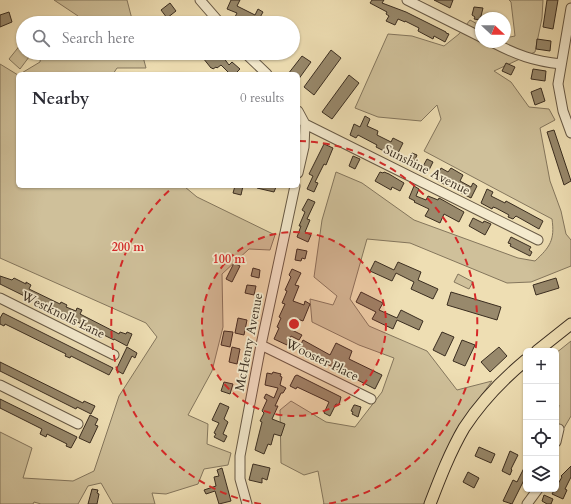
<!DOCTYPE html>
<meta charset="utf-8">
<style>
:root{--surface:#fff;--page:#f2f2f3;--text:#2b2b33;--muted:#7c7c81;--line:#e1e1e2}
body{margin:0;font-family:Cardo,serif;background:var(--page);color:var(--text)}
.controls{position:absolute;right:12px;bottom:12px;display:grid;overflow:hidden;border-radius:6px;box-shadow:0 1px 3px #0004}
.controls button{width:36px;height:36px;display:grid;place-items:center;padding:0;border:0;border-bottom:1px solid var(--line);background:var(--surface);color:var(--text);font:20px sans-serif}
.compass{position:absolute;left:475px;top:12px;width:36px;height:36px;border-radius:50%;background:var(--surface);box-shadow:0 1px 3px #0004;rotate:112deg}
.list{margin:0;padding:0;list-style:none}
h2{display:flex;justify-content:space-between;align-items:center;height:52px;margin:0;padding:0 16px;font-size:17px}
h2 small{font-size:13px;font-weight:400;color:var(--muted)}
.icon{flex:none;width:22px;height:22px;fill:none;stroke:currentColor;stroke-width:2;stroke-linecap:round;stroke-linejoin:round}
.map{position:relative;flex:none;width:571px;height:504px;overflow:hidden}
.search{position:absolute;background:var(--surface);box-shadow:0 1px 3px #0004;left:16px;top:16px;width:284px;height:44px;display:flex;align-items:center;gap:10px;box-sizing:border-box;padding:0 14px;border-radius:22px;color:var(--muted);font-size:15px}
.panel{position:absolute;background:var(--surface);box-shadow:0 1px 3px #0004;left:16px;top:72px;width:284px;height:116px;border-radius:6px}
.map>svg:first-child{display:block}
.green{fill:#cfc09a;stroke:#84765d}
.building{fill:#98896c;stroke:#3a2d20}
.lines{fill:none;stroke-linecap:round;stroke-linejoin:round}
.minor-casing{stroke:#675945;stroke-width:11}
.major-casing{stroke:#3a2d20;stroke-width:13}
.minor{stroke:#f4eace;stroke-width:9}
.major{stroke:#eedeb3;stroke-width:11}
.ring{fill:none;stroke:#d62828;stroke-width:2;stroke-dasharray:7 5}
.labels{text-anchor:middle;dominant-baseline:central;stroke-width:3.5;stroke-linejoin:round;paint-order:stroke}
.street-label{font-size:13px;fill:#3a2d20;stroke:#f4eace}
.centre{fill:#d62828;stroke:#f4eace;stroke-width:2}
.ring-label{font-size:12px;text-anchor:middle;font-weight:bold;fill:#d62828;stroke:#f4eace;stroke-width:3.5;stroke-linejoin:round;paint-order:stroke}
</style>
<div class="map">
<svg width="571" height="504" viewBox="0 0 571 504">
<rect width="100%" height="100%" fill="#eedeb3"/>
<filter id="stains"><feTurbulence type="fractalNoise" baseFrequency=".005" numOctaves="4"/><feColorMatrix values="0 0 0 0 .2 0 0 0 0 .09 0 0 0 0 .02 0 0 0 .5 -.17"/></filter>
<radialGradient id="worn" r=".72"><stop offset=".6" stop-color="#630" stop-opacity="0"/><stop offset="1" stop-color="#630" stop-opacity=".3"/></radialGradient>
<path class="green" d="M54 0H127L133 23H74L78 16Z
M509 0H543L542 18 535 52 494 71 511 82 529 107 549 109 555 120 540 128 550 181 561 211 566 234 571 240V266L531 282 507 283 410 243 367 239 350 299 369 326 427 351 457 390 492 381 456 430 426 504H323H324L318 471 304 475 281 463 280 410 291 401 326 422 355 427 382 392 394 358 359 345 312 322 310 299 333 305 337 296 314 277 322 220 336 172 362 183 414 220 518 258 535 261C550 247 555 240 552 219L424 151 441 119 437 105 421 121 378 117 355 108 388 34 412 36 444 46 459 34 470 20 481 26V42H505V38L515 36 511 2Z
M21 44 23 46V53H32L20 69 9 59Z
M41 53H142L146 68H117L113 74H20L40 62Z
M0 64 18 75V186H186L185 187 197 197 275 235 270 250 249 249 222 274 223 327 212 371 188 415 208 424 207 444 231 453 228 465 204 469 198 484 166 494 152 493 155 504H113L101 483 88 486 78 504H41L34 502 33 504H0V432L32 448 23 478 73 481 94 471 119 396 157 337 146 323 0 258Z
M458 274 473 282 469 289 454 282Z
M571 341V416L564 428 556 424 559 405 556 402V353Z"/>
<path class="building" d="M231 0H240L237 6 255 15 258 9 263 12 257 23H243L234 19 237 13 227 9Z
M372 0H384L382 3 406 12 446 32V33L449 34 445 42 434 36 433 39 418 31 419 28 405 21V22L398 19 395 25 386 21 389 16 386 14 387 12 370 3Z
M434 0H453L450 8Z
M547 0H558L553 29 543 27Z
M170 3 176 11 167 18 161 10Z
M474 7 483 8 480 20 474 19 475 17 472 15Z
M9 12 12 22 0 27V15Z
M537 39 551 41 550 51 536 49Z
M331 50 341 58 314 95 304 87Z
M199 53H220L229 65 232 62 240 69 235 74H230L221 65 217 68 216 67 213 69 212 68H211Z
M302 56 311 62 298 80V74H288Z
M506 63 515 67 511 75 502 71Z
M533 69 546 71 545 81 531 79Z
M349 75 359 83 332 119 322 112Z
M541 88 545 101 535 105 531 92Z
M365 116 370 119 367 126 378 131 377 135 391 142 393 138 403 143 396 157 376 147 377 145 358 135 356 138 350 135 354 124 360 127Z
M554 130 571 181 564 185 547 132Z
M324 144 333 148 326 165 324 164 315 182 318 183 314 192 307 189 313 176 309 174Z
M412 153 417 155 412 167 407 165Z
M353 156 360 159 355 169 349 166Z
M427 159 433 162 427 174 421 170Z
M441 168 448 172 451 168 463 175 460 181 471 187 473 183 477 186 471 198 436 180Z
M380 172 383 173 384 172 389 174 404 183 400 191 392 187 391 190 375 181Z
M235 186H243L241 195 233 193Z
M257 186H272L276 187 274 192 257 188Z
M414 186 419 189 416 196 426 200 428 196 438 200 439 198 464 212 459 222 444 214 440 223 425 216 429 209 414 202 415 201 409 198Z
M487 189 493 192 491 196 505 203 506 201 543 221 539 229 516 216 513 219 508 217 509 215 496 208 493 207 492 209 481 203Z
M308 199 315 202 307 219 310 220 305 232 311 235 308 242 297 237 301 226H299L305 212 302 210Z
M473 218 483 223 484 221 491 224 485 235 469 226Z
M511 237 531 247 529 250 532 252 530 256 510 246 511 244 508 243Z
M297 249 307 251 305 259 302 258 301 261 295 260Z
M375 261 394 270 398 262 421 272 418 280 438 289 433 299 411 289 414 282 396 273 392 281 370 271Z
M234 263 240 266 232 282 226 279Z
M253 268 260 270 259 278 251 276Z
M292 269 301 273 295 285 299 286 293 301 304 305 305 301 310 304 303 321 295 318 290 329 302 335 299 340 291 336 287 345 274 339 279 328 277 327 281 318 279 317 285 304 282 303 287 291 285 290 291 277 289 275Z
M0 276 12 280 14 278 26 284V282L31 285 29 289 60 304 61 302 67 305 66 307 76 311 77 308 82 310 80 314 119 334 120 332 126 334 127 332 132 334 127 346 114 339V340L0 284Z
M556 278 559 288 536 295 533 285Z
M247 285 256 286 254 295 245 293Z
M361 292 383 303 379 310 397 318 401 310 423 321 419 330 397 320 393 329 372 319 376 312 356 302Z
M451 292 501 307 497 320 447 305Z
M3 313 113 368 109 375 71 356 70 358 65 356 66 354 5 324 4 326 0 324V318Z
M238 318 247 320 244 335 235 333Z
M224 331 233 332 230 347 221 345Z
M442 332 454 337 445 356 433 350Z
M303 340 330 355 336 343 352 351 349 359 382 375 375 389 319 360 320 358 299 348Z
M462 340 475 345 465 366 453 361Z
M127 347 137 353 135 358 132 356 123 374 116 370Z
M232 347 240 349 237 364 229 362Z
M499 347 507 356 490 372 481 362Z
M0 362 83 403 84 401 95 406 91 414 77 407 76 409 0 371Z
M273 372 281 374 280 376 282 377 280 385 286 388 283 393H281L275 406H278L272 419 285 424 281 436 274 434 271 445 268 444 264 454 255 450 262 422 260 421 264 413 262 411 267 400 264 398 266 394 274 398 278 388 265 385 267 373 272 374Z
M297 375 341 397 339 405 336 404 330 416 324 413 329 402 297 387 296 389 290 386 295 376Z
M224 382 233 384 230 394 221 391Z
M0 399 77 437 71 448 66 446 67 444 47 434 46 437 40 434 42 429 0 408Z
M220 403 229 407 224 419 228 422 223 434 227 436 224 442 214 437 216 434 214 433 219 423 212 420Z
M354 405H355L361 407 358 417 352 414 353 412 351 411Z
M90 415 98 419 95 425 98 426 90 443 79 438Z
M479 447 495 454 491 463 475 456Z
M510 451 518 455 511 469 512 470 510 475 502 471Z
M253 464 270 468 267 480 262 478V483L249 480Z
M526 464V481L524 480 512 504 503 501 513 480 517 482Z
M571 466V477L565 489 567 490 563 499 552 494 562 477 561 476Z
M222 468 231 501 219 504 215 491 206 494 204 490 216 486 214 477 219 476 217 470Z
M468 472 479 478 474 488 463 482Z
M92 489 98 490 97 493 99 494 97 504H88Z
M544 495 553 499 551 504H547L542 501Z"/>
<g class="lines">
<defs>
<path id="minor" d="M200 0 220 23
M407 0 481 37
M571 8 558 84 563 111 571 133
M492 42C517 55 533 61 561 64
M245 53 267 74
M298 111 305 124 304 147 298 173
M305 124 538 240
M0 298 114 355
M261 345 371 399
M0 385 78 424
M556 442 559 429
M247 504 240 479V456L261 345 295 186
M527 504 538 489"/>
<path id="major" d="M537 351 571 324
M430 504C440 478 450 452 464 428 481 402 502 380 526 360"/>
</defs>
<use href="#minor" class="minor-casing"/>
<use href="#major" class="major-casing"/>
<use href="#minor" class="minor"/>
<use href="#major" class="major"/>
</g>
<circle cx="294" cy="324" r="92" fill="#d62828" fill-opacity=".12"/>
<g class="ring">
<circle cx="294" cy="324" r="92"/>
<path d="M261 504A183 183 0 0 1 173 187M299 141A183 183 0 0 1 327 504"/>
</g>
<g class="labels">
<g class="street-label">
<text transform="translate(427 170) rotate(27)">Sunshine Avenue</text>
<text transform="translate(63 315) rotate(26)">Westknolls Lane</text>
<text transform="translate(249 342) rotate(-79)">McHenry Avenue</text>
<text transform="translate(322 360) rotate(26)">Wooster Place</text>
</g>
</g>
<circle cx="294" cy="324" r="6" class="centre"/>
<g class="ring-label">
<text x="128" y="251">200 m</text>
<text x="229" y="263">100 m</text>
</g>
<rect width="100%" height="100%" filter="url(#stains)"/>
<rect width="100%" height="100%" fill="url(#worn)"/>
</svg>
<div class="controls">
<button>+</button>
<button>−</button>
<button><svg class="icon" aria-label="locate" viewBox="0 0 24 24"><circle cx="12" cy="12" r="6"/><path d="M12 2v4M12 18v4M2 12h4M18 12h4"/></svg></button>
<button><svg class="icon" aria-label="layers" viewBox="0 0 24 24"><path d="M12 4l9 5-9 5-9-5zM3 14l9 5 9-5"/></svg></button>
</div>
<svg class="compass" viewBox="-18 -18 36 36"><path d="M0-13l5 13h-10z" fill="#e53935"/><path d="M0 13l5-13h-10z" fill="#7c7c81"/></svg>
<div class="search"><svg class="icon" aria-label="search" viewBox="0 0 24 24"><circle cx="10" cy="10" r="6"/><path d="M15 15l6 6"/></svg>Search here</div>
<section class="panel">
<h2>Nearby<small>0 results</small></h2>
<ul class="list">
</ul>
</section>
</div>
